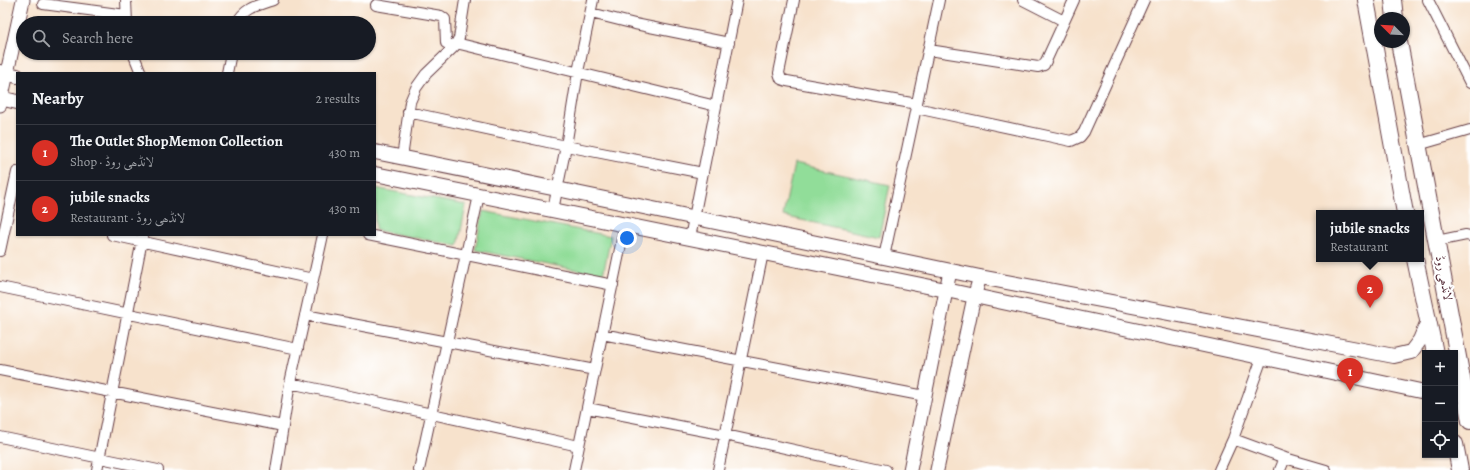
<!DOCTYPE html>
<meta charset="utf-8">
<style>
:root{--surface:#171b24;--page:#20242c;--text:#f1f3f6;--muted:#9ea1a6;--line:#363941;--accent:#d93025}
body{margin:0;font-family:Alegreya,Amiri,serif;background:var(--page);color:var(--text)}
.controls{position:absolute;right:12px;bottom:12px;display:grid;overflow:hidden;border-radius:0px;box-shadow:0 1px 3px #0004}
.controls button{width:36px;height:36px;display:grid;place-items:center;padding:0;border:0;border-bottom:1px solid var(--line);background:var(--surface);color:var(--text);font:20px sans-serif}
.compass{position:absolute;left:1374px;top:12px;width:36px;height:36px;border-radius:50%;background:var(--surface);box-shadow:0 1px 3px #0004;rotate:294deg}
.you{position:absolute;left:627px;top:238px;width:14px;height:14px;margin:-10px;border:3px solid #fff;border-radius:50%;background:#1a73e8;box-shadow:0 0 0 6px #1a73e833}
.badge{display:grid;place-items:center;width:26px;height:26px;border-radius:50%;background:var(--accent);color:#fff;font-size:13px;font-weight:700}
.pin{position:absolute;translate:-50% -33px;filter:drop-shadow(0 1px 2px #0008)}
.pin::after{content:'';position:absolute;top:21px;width:14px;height:12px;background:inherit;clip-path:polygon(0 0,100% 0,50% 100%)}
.popup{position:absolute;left:1316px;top:210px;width:108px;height:52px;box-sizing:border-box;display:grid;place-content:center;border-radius:0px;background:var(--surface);filter:drop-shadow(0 1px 3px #0005);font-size:13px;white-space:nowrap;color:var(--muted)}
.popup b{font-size:15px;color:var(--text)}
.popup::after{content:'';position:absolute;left:50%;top:100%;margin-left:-8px;border:8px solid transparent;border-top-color:var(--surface)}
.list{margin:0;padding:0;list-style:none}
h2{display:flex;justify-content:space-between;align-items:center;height:52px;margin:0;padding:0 16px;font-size:17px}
h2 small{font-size:13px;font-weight:400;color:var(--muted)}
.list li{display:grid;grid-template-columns:26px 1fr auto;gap:12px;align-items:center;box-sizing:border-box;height:56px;padding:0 16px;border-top:1px solid var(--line)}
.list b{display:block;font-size:15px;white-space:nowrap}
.list p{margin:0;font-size:13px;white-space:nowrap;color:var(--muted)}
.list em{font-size:13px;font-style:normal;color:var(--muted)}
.icon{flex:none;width:22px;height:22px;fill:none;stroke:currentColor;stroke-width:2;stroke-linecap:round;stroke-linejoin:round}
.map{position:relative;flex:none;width:1470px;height:470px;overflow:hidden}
.search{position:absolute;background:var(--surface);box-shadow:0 1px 3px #0004;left:16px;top:16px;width:360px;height:44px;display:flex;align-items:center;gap:10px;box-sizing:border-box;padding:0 14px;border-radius:22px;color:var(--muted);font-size:15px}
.panel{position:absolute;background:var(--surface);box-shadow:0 1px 3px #0004;left:16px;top:72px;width:360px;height:164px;border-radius:0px}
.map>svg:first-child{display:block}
.green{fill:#91dd99;stroke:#6e7e62}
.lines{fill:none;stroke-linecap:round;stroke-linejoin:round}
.minor-casing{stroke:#643c43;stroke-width:12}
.tertiary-casing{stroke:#643c43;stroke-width:15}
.secondary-casing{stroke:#643c43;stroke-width:16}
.primary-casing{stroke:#643c43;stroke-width:18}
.minor{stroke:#fff;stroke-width:10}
.tertiary{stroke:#fff;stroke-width:13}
.secondary{stroke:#fff;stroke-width:14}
.primary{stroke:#fff;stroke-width:16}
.labels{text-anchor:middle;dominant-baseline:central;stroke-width:4;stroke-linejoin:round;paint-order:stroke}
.street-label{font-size:12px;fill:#4a1f2b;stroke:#fff}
</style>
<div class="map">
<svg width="1470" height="470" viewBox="0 0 1470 470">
<rect width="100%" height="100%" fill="#fff"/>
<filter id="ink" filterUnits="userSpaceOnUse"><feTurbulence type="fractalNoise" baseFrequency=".025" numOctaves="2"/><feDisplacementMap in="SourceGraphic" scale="8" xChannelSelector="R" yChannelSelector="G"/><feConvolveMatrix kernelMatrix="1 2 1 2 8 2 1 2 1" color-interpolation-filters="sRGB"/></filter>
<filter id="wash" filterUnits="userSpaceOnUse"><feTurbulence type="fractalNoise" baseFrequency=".012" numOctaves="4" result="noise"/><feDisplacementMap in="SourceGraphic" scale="16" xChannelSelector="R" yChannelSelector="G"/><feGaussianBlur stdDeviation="0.9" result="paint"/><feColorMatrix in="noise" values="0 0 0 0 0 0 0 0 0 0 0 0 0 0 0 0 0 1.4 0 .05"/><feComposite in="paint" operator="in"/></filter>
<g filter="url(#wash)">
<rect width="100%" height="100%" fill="#f7e2cc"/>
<path class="green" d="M794 164 890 185 879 237 783 216Z
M375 188 466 205 458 246 375 230Z
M483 211 611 236 603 275 475 250Z"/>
</g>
<g filter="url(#ink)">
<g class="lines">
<defs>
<path id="minor" d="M126 0 127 23
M794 0 779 73 781 79 787 81 917 104
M1023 0 1064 21
M1428 0 1470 83
M43 4 126 15
M376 5 441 16 445 19 446 43 454 47
M591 13 635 24 729 43
M237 23C244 8 258 5 273 0
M456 43 716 106
M929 50 1038 67 1044 65 1046 61 1074 0
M133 53 141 73
M227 73 231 53
M916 108 1071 141 1080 137 1084 132 1144 0
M408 112 566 146 703 173
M1418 145 1470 130
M402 158 410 102 416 88 426 74 454 47 459 38 465 0
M553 210 566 146 578 72 593 0
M112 235 313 279
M368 235 613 285
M690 238 737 0
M1437 241 1466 235 1470 236
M0 251 17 172
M884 257 939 0
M0 287 298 349
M305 315 595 370
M602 334 925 396
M0 370 283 426
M290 383 579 446
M587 408 725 435 886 470
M0 437 158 470
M1233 439 1285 458 1326 470
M97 470 143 235
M276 470 290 383 323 235
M419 470 479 195
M574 470 625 225
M718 470 763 253
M1219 470 1233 439 1262 358
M1280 470 1285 458"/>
<path id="tertiary" d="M0 105 23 0
M910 470 950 271
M937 470 974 297 980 277"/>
<path id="secondary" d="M0 72 17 76
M0 98 17 102
M375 152 557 189 980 277 1394 356 1411 352 1420 340 1428 321
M375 174 946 290 1425 392"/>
<path id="primary" d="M1366 0 1405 213
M1393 0 1395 18
M1399 42 1470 421
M1415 259 1435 353
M1455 444 1460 470"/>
</defs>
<use href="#minor" class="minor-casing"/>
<use href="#tertiary" class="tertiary-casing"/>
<use href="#secondary" class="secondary-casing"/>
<use href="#primary" class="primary-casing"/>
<use href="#minor" class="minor"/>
<use href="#tertiary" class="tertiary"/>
<use href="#secondary" class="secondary"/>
<use href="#primary" class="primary"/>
</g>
</g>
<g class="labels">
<g class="street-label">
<text transform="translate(1444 278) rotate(79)">لانڈھی روڈ</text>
</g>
</g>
</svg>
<div class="controls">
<button>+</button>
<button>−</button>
<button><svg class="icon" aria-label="locate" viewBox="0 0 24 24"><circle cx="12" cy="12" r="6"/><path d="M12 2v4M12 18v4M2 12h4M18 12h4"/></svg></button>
</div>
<svg class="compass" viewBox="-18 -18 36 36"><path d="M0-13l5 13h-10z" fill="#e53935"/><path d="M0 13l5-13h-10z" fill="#9ea1a6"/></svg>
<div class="you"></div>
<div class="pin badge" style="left:1350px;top:391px">1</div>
<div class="pin badge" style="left:1370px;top:308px">2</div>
<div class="popup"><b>jubile snacks</b>Restaurant</div>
<div class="search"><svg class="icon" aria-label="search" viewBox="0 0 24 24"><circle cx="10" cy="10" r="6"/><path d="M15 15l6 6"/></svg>Search here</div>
<section class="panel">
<h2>Nearby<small>2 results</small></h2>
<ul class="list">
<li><span class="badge">1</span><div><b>The Outlet ShopMemon Collection</b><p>Shop · لانڈھی روڈ</p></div><em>430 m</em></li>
<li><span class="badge">2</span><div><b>jubile snacks</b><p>Restaurant · لانڈھی روڈ</p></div><em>430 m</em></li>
</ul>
</section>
</div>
